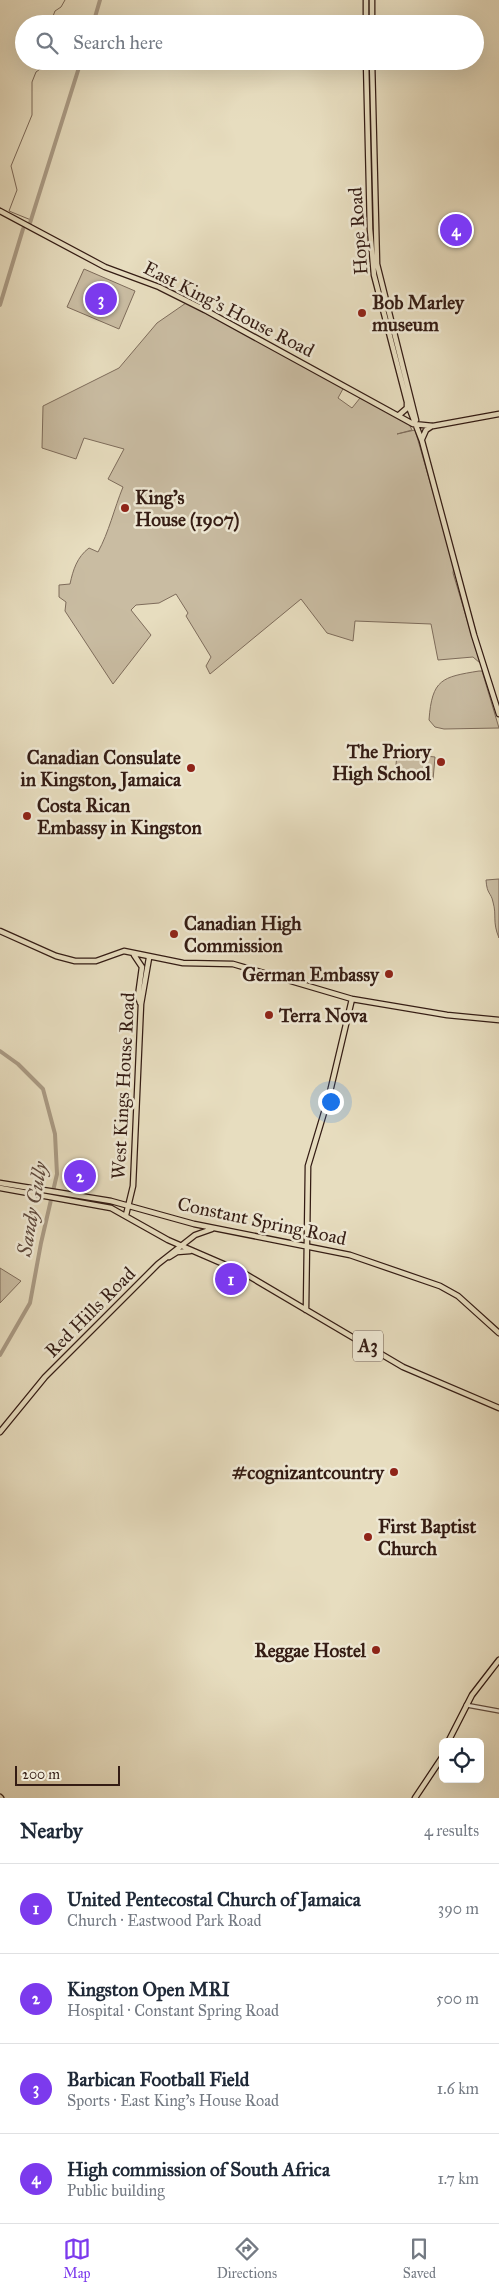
<!DOCTYPE html>
<meta charset="utf-8">
<style>
:root{--surface:#fff;--page:#f2f2f3;--text:#1f2937;--muted:#747a83;--line:#e0e1e3;--accent:#7c3aed}
body{margin:0;font-family:"IM FELL Great Primer",serif;background:var(--page);color:var(--text)}
.controls{position:absolute;right:15px;bottom:15px;display:grid;overflow:hidden;border-radius:8px;box-shadow:0 5px 20px #0002}
.controls button{width:45px;height:45px;display:grid;place-items:center;padding:0;border:0;border-bottom:1px solid var(--line);background:var(--surface);color:var(--text);font:25px sans-serif}
.scale{position:absolute;left:15px;bottom:12px;width:105px;box-sizing:border-box;padding-left:5px;border:2px solid #341c14;border-top:0;font-size:14px;line-height:18px;white-space:nowrap;color:#341c14;-webkit-text-stroke:4px #efe9d5;paint-order:stroke}
.you{position:absolute;left:330px;top:1101px;width:18px;height:18px;margin:-12px;border:4px solid #fff;border-radius:50%;background:#1a73e8;box-shadow:0 0 0 8px #1a73e833}
.badge{display:grid;place-items:center;width:32px;height:32px;border-radius:50%;background:var(--accent);color:#fff;font-size:16px;font-weight:700}
.pin{position:absolute;translate:-50% -50%;border:2px solid #fff;box-shadow:0 1px 5px #0006}
.list{margin:0;padding:0;list-style:none}
h2{display:flex;justify-content:space-between;align-items:center;height:65px;margin:0;padding:0 20px;font-size:21px}
h2 small{font-size:16px;font-weight:400;color:var(--muted)}
.list li{display:grid;grid-template-columns:32px 1fr auto;gap:15px;align-items:center;box-sizing:border-box;height:90px;padding:0 20px;border-top:1px solid var(--line)}
.list b{display:block;font-size:19px;white-space:nowrap}
.list p{margin:0;font-size:16px;white-space:nowrap;color:var(--muted)}
.list em{font-size:16px;font-style:normal;color:var(--muted)}
.icon{flex:none;width:28px;height:28px;fill:none;stroke:currentColor;stroke-width:2;stroke-linecap:round;stroke-linejoin:round}
.map{position:relative;flex:none;width:499px;height:1798px;overflow:hidden}
.search{position:absolute;background:var(--surface);box-shadow:0 5px 20px #0002;left:15px;right:15px;top:15px;height:55px;display:flex;align-items:center;gap:12px;box-sizing:border-box;padding:0 18px;border-radius:28px;color:var(--muted);font-size:19px}
.sheet{height:425px;background:var(--surface)}
nav{display:flex;justify-content:space-around;align-items:center;box-sizing:border-box;height:70px;border-top:1px solid var(--line);background:var(--surface);font-size:14px;color:var(--muted)}
nav a{display:grid;justify-items:center;gap:2px}
nav .on{color:var(--accent)}
.map>svg:first-child{display:block}
.green{fill:#c9bca2;stroke:#7e6c5b}
.lines{fill:none;stroke-linecap:round;stroke-linejoin:round}
.stream{stroke:#7b6858;stroke-width:1}
.canal{stroke:#aa9b85;stroke-width:4}
.minor-casing{stroke:#614c3f;stroke-width:5.5}
.major-casing{stroke:#341c14;stroke-width:7}
.minor{stroke:#efe9d5;stroke-width:3}
.major{stroke:#e7ddbf;stroke-width:4.5}
.poi-dot{fill:#8f2418;stroke:#efe9d5;stroke-width:2}
.labels{text-anchor:middle;dominant-baseline:central;stroke-width:5;stroke-linejoin:round;paint-order:stroke}
.shield{fill:#efe9d5;stroke:#6c5a4e;stroke-width:1}
.shield-label{font-size:18px;font-weight:bold;fill:#341c14}
.street-label{font-size:19px;fill:#341c14;stroke:#efe9d5}
.poi-label{font-size:19px;font-weight:bold;fill:#341c14;stroke:#efe9d5;text-anchor:start}
.water-label{font-size:20px;font-style:italic;fill:#5d483c;stroke:#efe9d5}
</style>
<div class="map">
<svg width="499" height="1798" viewBox="0 0 499 1798">
<rect width="100%" height="100%" fill="#e7ddbf"/>
<filter id="stains"><feTurbulence type="fractalNoise" baseFrequency=".004" numOctaves="4"/><feColorMatrix values="0 0 0 0 .2 0 0 0 0 .09 0 0 0 0 .02 0 0 0 .5 -.17"/></filter>
<radialGradient id="worn" r=".72"><stop offset=".6" stop-color="#630" stop-opacity="0"/><stop offset="1" stop-color="#630" stop-opacity=".3"/></radialGradient>
<path class="green" d="M84 269 135 291 119 329 67 307Z
M186 303 344 387 338 398 352 408 360 398 409 424 412 430 397 434 415 430 454 565 453 573 480 663 473 657 438 660 431 624 355 621 353 641 327 633 301 599 210 674 206 666 211 657 186 616 188 613 176 594 159 603 136 605 131 610 151 635 113 684 65 611 66 602 59 597V585L70 584C73 570 77 557 89 548L98 552C109 532 114 509 123 487L108 479 124 449 84 438 76 459 42 448 43 406 119 368 157 323Z
M479 671H482L499 728 444 729 435 727 429 720C432 679 442 677 479 671Z
M397 753 435 757 433 780 395 777Z
M499 879V938C492 921 497 916 493 902 491 892 487 895 486 880Z
M0 1268 21 1281 0 1303Z"/>
<g class="lines">
<path class="stream" d="M50 24 55 11 61 7 65 0
M31 220 9 211 17 190 11 166 32 115V82L36 72 47 64 48 61"/>
<path class="canal" d="M93 24 100 0
M30 223 81 61
M0 305 23 229
M0 1051 18 1064 43 1089 55 1134 57 1174 41 1243 30 1303 0 1355"/>
<defs>
<path id="minor" d="M466 1705 499 1711"/>
<path id="major" d="M366 0V24
M372 0V24
M366 61 370 229 374 275 407 402 422 441 474 635 499 714
M372 61 377 264 416 420
M0 211 105 267 159 287 205 310 413 424 433 426 499 414
M399 415 407 408V403
M422 439 426 430 432 426
M0 931 56 956 75 961H96L124 951 183 963 233 964 352 999 447 1015 499 1020
M134 955 142 967 138 996 140 1003
M0 1183 111 1201 194 1224 350 1255 440 1286 458 1296 499 1333
M0 1188 111 1208 168 1240 242 1272 403 1367 499 1408
M126 1215 133 1186 141 1004 149 958
M169 1257 177 1252 190 1251
M306 1310 308 1166 329 1096 352 999
M0 1432 45 1377 158 1264 195 1235 212 1229
M448 1742 472 1695 499 1660
M0 1797 1 1798
M415 1798 443 1756"/>
</defs>
<use href="#minor" class="minor-casing"/>
<use href="#major" class="major-casing"/>
<use href="#minor" class="minor"/>
<use href="#major" class="major"/>
</g>
<g class="poi-dot">
<circle cx="362" cy="313" r="5"/>
<circle cx="125" cy="508" r="5"/>
<circle cx="441" cy="762" r="5"/>
<circle cx="191" cy="768" r="5"/>
<circle cx="27" cy="816" r="5"/>
<circle cx="174" cy="934" r="5"/>
<circle cx="389" cy="974" r="5"/>
<circle cx="269" cy="1015" r="5"/>
<circle cx="394" cy="1472" r="5"/>
<circle cx="368" cy="1537" r="5"/>
<circle cx="376" cy="1650" r="5"/>
</g>
<g class="labels">
<rect class="shield" x="353" y="1330.5" width="30" height="31" rx="4"/>
<g class="shield-label">
<text x="368" y="1346">A3</text>
</g>
<g class="street-label">
<text transform="translate(358 231) rotate(-94)">Hope Road</text>
<text transform="translate(229 309) rotate(27)">East King's House Road</text>
<text transform="translate(123 1086) rotate(-87)">West Kings House Road</text>
<text transform="translate(262 1221) rotate(12)">Constant Spring Road</text>
<text transform="translate(90 1312) rotate(-45)">Red Hills Road</text>
</g>
<g class="poi-label">
<text x="372" y="302">Bob Marley<tspan x="372" dy="22">museum</tspan></text>
<text x="135" y="497">King's<tspan x="135" dy="22">House (1907)</tspan></text>
<text x="431" y="751" text-anchor="end">The Priory<tspan x="431" dy="22">High School</tspan></text>
<text x="181" y="757" text-anchor="end">Canadian Consulate<tspan x="181" dy="22">in Kingston, Jamaica</tspan></text>
<text x="37" y="805">Costa Rican<tspan x="37" dy="22">Embassy in Kingston</tspan></text>
<text x="184" y="923">Canadian High<tspan x="184" dy="22">Commission</tspan></text>
<text x="379" y="974" text-anchor="end">German Embassy</text>
<text x="279" y="1015">Terra Nova</text>
<text x="384" y="1472" text-anchor="end">#cognizantcountry</text>
<text x="378" y="1526">First Baptist<tspan x="378" dy="22">Church</tspan></text>
<text x="366" y="1650" text-anchor="end">Reggae Hostel</text>
</g>
<g class="water-label">
<text transform="translate(32 1209) rotate(-80)">Sandy Gully</text>
</g>
</g>
<rect width="100%" height="100%" filter="url(#stains)"/>
<rect width="100%" height="100%" fill="url(#worn)"/>
</svg>
<div class="controls">
<button><svg class="icon" aria-label="locate" viewBox="0 0 24 24"><circle cx="12" cy="12" r="6"/><path d="M12 2v4M12 18v4M2 12h4M18 12h4"/></svg></button>
</div>
<div class="scale">200 m</div>
<div class="you"></div>
<div class="pin badge" style="left:231px;top:1279px">1</div>
<div class="pin badge" style="left:80px;top:1176px">2</div>
<div class="pin badge" style="left:101px;top:299px">3</div>
<div class="pin badge" style="left:456px;top:230px">4</div>
<div class="search"><svg class="icon" aria-label="search" viewBox="0 0 24 24"><circle cx="10" cy="10" r="6"/><path d="M15 15l6 6"/></svg>Search here</div>
</div>
<section class="sheet">
<h2>Nearby<small>4 results</small></h2>
<ul class="list">
<li><span class="badge">1</span><div><b>United Pentecostal Church of Jamaica</b><p>Church · Eastwood Park Road</p></div><em>390 m</em></li>
<li><span class="badge">2</span><div><b>Kingston Open MRI</b><p>Hospital · Constant Spring Road</p></div><em>500 m</em></li>
<li><span class="badge">3</span><div><b>Barbican Football Field</b><p>Sports · East King's House Road</p></div><em>1.6 km</em></li>
<li><span class="badge">4</span><div><b>High commission of South Africa</b><p>Public building</p></div><em>1.7 km</em></li>
</ul>
</section>
<nav>
<a class="on"><svg class="icon" aria-label="map" viewBox="0 0 24 24"><path d="M3 6l6-2 6 2 6-2v14l-6 2-6-2-6 2zM9 4v14M15 6v14"/></svg>Map</a>
<a><svg class="icon" aria-label="directions" viewBox="0 0 24 24"><path d="M12 3l9 9-9 9-9-9zM9 14v-3h6M13 9l2 2-2 2"/></svg>Directions</a>
<a><svg class="icon" aria-label="saved" viewBox="0 0 24 24"><path d="M7 4h10v16l-5-4-5 4z"/></svg>Saved</a>
</nav>
